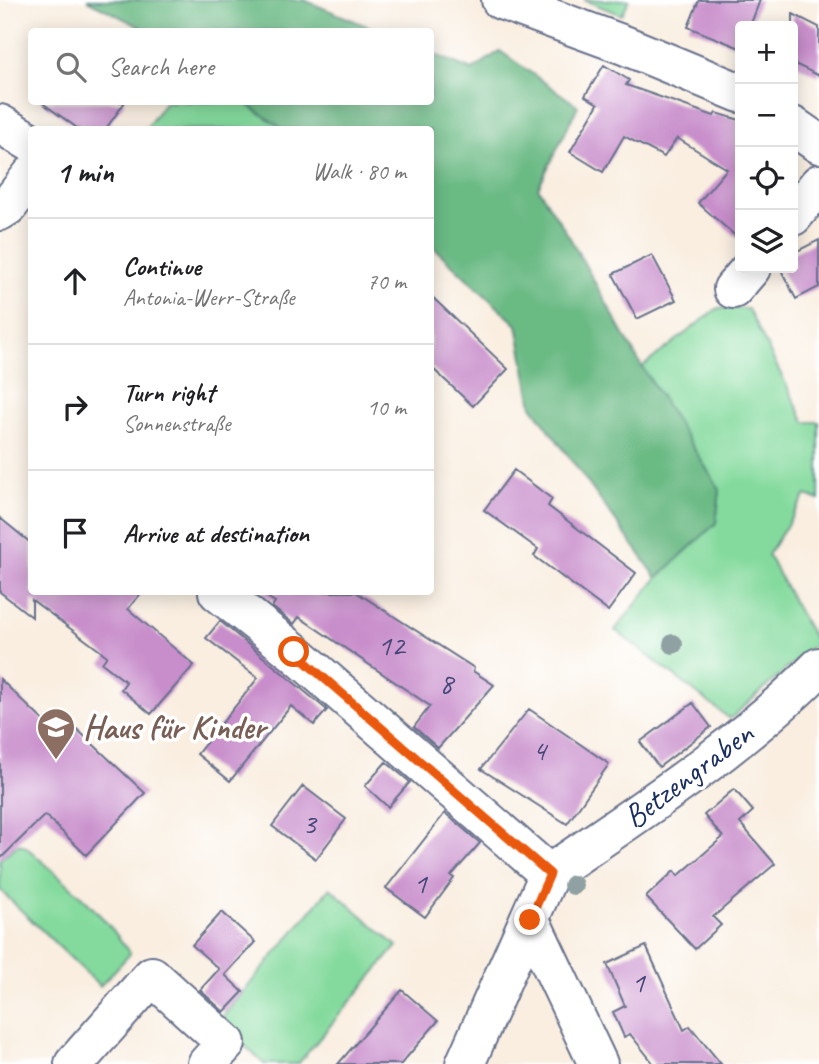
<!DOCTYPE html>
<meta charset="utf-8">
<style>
:root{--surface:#fff;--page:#f6f6f6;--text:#202124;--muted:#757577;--line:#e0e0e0}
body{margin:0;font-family:Caveat,sans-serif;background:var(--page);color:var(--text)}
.controls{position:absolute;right:21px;top:21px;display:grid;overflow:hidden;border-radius:7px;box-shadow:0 4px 18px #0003}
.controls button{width:63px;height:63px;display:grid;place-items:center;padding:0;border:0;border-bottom:2px solid var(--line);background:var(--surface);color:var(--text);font:35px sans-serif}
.stop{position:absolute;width:21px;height:21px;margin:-16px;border:5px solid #ea580c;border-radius:50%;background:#fff}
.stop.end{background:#ea580c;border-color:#fff;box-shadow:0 2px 7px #0008}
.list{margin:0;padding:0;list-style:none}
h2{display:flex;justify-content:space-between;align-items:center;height:91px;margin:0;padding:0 28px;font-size:30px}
h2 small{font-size:23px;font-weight:400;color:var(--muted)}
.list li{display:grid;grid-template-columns:46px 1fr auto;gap:21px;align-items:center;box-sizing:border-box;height:126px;padding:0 28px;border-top:2px solid var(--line)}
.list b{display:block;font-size:26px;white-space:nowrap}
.list p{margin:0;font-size:23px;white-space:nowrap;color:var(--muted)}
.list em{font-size:23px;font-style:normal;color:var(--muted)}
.icon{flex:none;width:38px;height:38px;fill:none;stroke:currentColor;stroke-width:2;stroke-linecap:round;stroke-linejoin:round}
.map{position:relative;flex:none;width:819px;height:1064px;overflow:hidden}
.search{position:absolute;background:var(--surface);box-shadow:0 4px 18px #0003;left:28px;top:28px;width:406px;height:77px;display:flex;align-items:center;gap:18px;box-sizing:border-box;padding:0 24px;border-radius:7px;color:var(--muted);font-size:26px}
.panel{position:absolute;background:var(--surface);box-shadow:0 4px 18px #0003;left:28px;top:126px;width:406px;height:469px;border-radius:7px}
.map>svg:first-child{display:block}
.green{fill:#84da9d;stroke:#50847e;stroke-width:2}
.forest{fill:#6bba84;stroke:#437471;stroke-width:2}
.building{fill:#c88dcb}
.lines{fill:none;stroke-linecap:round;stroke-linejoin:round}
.minor-casing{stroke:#69728c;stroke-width:42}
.minor{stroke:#fff;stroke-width:38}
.tree{fill:#90a1a3}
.route{stroke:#ea580c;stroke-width:9}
.labels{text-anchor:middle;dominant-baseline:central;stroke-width:7;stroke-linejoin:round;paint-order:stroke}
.number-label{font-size:30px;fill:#464679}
.education-label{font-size:33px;font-weight:bold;fill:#785e54;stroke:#fff;text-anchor:start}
.street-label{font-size:33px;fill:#1b2f5e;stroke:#fff}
</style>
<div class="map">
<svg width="819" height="1064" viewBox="0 0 819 1064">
<rect width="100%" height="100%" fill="#fff"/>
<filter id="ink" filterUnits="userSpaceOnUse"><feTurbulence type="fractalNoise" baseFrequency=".0143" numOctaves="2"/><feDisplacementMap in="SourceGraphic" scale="14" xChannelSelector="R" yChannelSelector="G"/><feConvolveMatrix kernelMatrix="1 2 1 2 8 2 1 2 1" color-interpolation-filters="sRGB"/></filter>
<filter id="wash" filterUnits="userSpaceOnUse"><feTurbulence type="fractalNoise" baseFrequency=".00686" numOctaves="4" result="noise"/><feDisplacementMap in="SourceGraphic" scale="28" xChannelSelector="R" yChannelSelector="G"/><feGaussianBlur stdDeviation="1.57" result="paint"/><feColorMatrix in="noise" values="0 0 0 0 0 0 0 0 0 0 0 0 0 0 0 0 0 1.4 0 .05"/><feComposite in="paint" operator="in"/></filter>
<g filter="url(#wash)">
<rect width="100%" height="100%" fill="#f9eee0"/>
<path class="green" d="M584 0H629L622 15Z
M165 102H244L283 129 145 130Z
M718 308 748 309 805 422H819V500L806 495 768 555 816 643 730 719 615 630 657 578 716 523 720 490 642 367Z
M19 844 26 847C64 881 103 911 130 954L100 986 0 890V859Z
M330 888 397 946 298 1064H264L219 1021Z"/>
<path class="forest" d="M87 0H304L379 31H148Z
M500 51 578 106 538 188 570 238 642 367 720 490 716 523 657 578 532 406 517 325 431 245 430 130 283 129 244 102H430L431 53 472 70Z"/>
<g id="blocks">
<path class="building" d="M699 0H760L750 26H740V48L688 27Z
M793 14 819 27V76L793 63Z
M604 65 629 80 626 85 714 116 716 113 740 120V240L698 203 727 169 677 138 664 157 624 136 603 172 570 152 598 104 585 96Z
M41 102H125L105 130H80Z
M819 240V287L796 299 780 268H793V253Z
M652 255 676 300 637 319 613 274Z
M430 295 508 369 473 406 430 366Z
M514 470 552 499 548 506 636 573 608 611 534 556 538 549 484 510Z
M0 518 32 544V592H142L128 609 194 665 151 714 121 689 126 682 102 663 107 656 32 600V617L0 592Z
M259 592H356L474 668 473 671 494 685 438 748 414 727 430 706 299 617 294 624 272 607 275 602Z
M220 621 327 710 314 725 291 706 230 781 197 754 258 678 206 638Z
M0 679 52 729 64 717 145 793 86 855 45 815 0 859Z
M693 703 711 727 659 767 640 742Z
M529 709 609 764 567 824 481 769Z
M386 762 410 782 388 807 365 786Z
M303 786 346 819 316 859 272 826Z
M734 789 753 811 740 823 775 864 713 917 721 925 695 949 646 897 674 871 678 876 723 837 704 815Z
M445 813 480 843 451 876 454 878 425 917 386 888Z
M222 912 255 942 225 975 243 992 224 1012 200 990 219 969 192 945Z
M646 946 684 1030 690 1026 721 1064H654L630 1034 624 1037 613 1012 625 1006 607 964Z
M402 990 438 1021 401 1064H338Z"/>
</g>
</g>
<g filter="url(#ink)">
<use href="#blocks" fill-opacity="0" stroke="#69728c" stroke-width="2"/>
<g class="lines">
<defs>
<path id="minor" d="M501 0 624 45 740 93
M0 124 32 143
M793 126 819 144
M0 211 8 206 32 175
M793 216 819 184
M733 289 751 268
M218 592 294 652 549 874
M549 874C642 810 739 748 819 667
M530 920 598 1064
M74 1064 152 976 226 1043 207 1064
M465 1064 549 874"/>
</defs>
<use href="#minor" class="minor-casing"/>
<use href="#minor" class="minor"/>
</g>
<g class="tree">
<circle cx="673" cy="644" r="10"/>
<circle cx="573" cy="885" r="10"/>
</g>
</g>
<g class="lines" filter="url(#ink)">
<path class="route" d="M294 652 550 874 530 920"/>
</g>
<defs>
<symbol id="school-pin" viewBox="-11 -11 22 30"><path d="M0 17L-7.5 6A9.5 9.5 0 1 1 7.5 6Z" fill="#8d6e63" stroke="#fff"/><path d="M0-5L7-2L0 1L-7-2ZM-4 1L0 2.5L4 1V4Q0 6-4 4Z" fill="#fff"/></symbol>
</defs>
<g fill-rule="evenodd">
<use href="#school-pin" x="34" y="705" width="44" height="60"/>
</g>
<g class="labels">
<g class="number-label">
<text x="391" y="645">12</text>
<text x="446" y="683">8</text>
<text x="539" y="750">4</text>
<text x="309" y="823">3</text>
<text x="420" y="883">1</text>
<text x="638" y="982">1</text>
</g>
<g class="education-label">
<text x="83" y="727">Haus für Kinder</text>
</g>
<g class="street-label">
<text transform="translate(688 775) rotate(-37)">Betzengraben</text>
</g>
</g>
</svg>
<div class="controls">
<button>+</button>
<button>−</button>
<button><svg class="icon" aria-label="locate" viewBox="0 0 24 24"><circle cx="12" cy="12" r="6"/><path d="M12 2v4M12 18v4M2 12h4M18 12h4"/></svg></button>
<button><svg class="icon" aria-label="layers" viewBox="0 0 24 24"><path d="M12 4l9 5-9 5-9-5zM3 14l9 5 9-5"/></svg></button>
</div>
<div class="stop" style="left:294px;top:652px"></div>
<div class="stop end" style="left:530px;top:920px"></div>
<div class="search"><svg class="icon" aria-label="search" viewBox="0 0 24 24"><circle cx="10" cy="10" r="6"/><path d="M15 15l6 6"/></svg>Search here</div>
<section class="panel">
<h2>1 min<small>Walk · 80 m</small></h2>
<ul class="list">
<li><svg class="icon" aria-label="ahead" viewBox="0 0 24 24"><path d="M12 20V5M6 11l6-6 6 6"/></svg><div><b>Continue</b><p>Antonia-Werr-Straße</p></div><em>70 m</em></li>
<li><svg class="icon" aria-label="right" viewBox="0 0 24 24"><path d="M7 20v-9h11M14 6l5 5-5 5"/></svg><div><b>Turn right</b><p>Sonnenstraße</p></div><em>10 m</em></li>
<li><svg class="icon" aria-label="arrive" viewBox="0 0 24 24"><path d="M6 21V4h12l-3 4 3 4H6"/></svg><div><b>Arrive at destination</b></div></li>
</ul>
</section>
</div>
